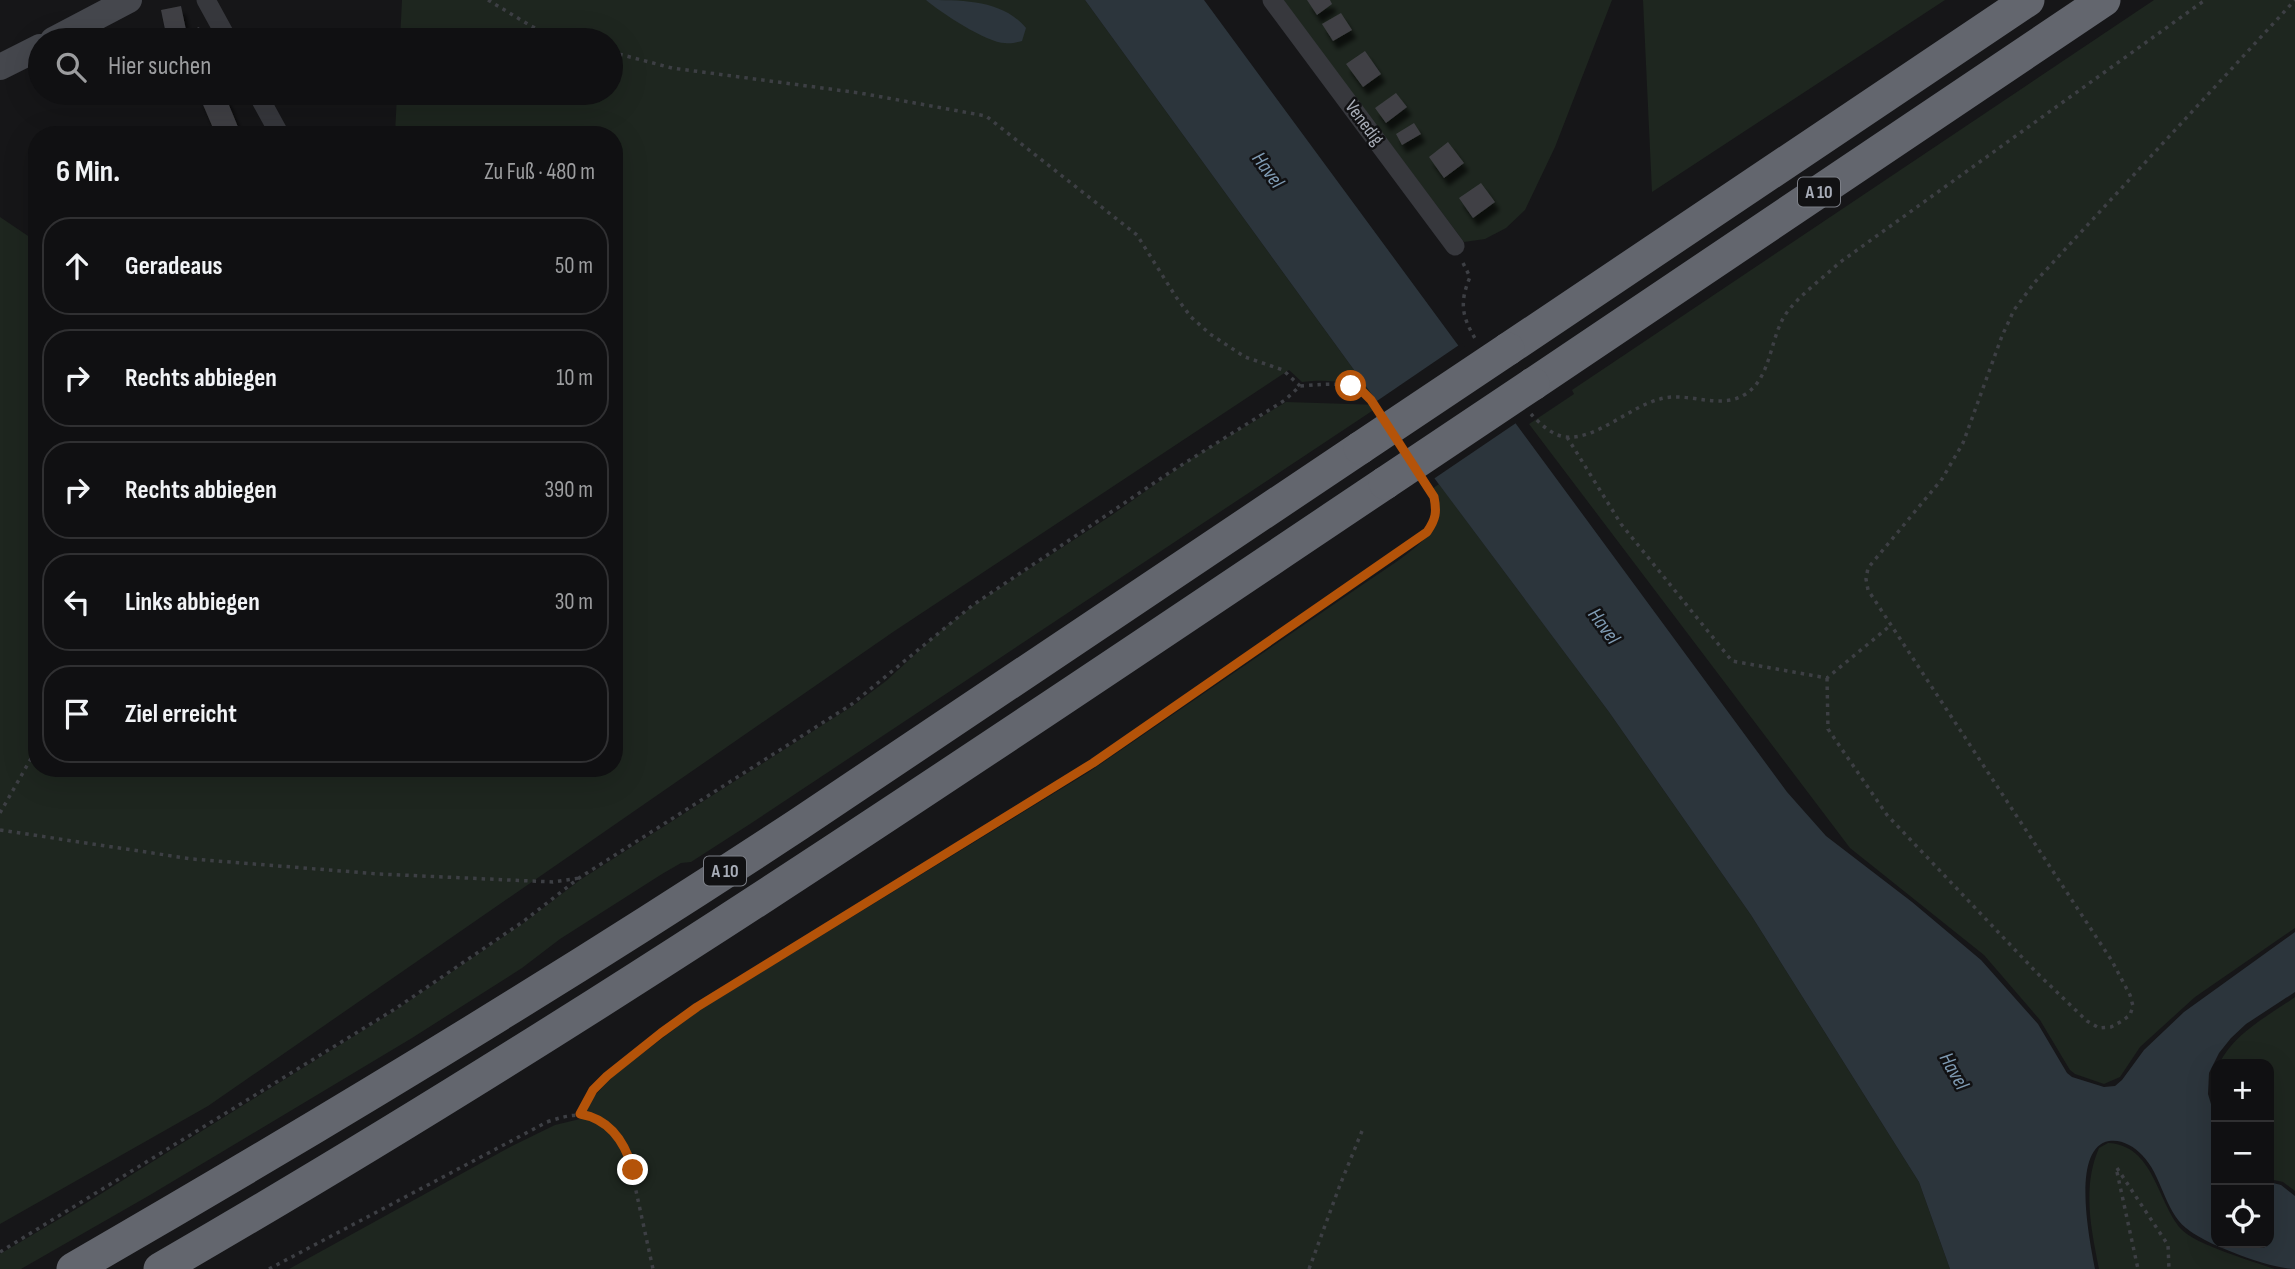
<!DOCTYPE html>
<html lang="de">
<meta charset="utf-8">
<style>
:root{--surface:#101012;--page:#19191b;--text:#f1f3f6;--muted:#9c9d9f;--line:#303032}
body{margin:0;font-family:"Sofia Sans Condensed",sans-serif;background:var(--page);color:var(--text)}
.controls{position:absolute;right:21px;bottom:21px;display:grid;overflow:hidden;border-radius:14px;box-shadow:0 7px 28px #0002}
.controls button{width:63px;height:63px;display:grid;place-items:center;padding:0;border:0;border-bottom:2px solid var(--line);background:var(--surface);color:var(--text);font:35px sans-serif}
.stop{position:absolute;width:21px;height:21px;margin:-16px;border:5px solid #b45309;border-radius:50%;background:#fff}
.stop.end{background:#b45309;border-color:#fff;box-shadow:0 2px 7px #0008}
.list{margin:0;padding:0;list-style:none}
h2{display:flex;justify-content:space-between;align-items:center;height:91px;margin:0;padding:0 28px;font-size:30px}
h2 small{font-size:23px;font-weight:400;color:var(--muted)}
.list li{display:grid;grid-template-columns:46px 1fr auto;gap:21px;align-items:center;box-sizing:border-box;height:98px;margin:0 14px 14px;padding:0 14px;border:2px solid var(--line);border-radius:28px}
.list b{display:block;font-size:26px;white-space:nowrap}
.list em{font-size:23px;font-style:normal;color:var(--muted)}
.icon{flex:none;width:38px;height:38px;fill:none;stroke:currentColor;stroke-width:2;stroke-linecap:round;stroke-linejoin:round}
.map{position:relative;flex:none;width:2295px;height:1269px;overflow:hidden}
.search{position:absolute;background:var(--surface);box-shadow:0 7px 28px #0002;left:28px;top:28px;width:595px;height:77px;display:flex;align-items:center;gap:18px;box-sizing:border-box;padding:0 24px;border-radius:38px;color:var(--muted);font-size:26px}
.panel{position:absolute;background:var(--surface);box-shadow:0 7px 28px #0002;left:28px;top:126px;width:595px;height:651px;border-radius:28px}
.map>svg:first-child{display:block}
.green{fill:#1e261f}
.water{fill:#2c353c}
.pier{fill:#161618}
.building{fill:#404145;filter:url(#shadow)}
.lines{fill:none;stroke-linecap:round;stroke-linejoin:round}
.path{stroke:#3d3f44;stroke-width:3.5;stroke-dasharray:3.5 5;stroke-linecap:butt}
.street{stroke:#37383d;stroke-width:19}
.secondary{stroke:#45474d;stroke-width:26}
.highway{stroke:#63666e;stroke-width:33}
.highway-bridge{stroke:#63666e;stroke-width:33}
.route{stroke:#b45309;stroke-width:9}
.labels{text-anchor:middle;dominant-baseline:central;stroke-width:5;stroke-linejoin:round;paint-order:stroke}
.shield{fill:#111113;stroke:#7b7e86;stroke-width:2}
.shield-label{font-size:18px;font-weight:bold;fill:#a8adb8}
.street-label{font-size:19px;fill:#a8adb8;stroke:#111113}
.water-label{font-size:21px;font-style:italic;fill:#7f9bb3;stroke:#111113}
</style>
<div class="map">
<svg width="2295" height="1269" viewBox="0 0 2295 1269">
<defs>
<filter id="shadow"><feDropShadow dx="4.5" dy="8" stdDeviation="2" flood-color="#0009"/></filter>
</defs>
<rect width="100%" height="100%" fill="#161618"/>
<path class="green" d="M402 0H1085L1373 396C1350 381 1329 379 1302 382L1289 370 893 632 208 1106 0 1224V217L37 242V768H614V135H395L397 93H611V40H400Z
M1282 0H1612L1555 147 1525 210 1506 228 1485 239 1464 242Z
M1643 0H1945L1652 192Z
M2154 0H2295V928L2195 997 2140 1047 2120 1077 2104 1084 2075 1074 2070 1070 2040 1020 1984 955 1850 848 1529 424 1574 394 1572 390Z
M1286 402 1381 405 750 824 691 862 681 863 662 874 560 939 522 968 412 1038 150 1195 21 1269H0V1254L83 1205 396 1010 525 922 580 880 854 705 886 681 943 629 974 605 1112 515 1191 459Z
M1439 484 1609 712 1751 915 1919 1182 1950 1269H289L512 1146 555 1125 580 1119 587 1104 613 1076 698 1011 1089 772 1365 583C1384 570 1430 542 1438 521 1442 511 1437 498 1432 489Z
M2295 997V1191L2283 1182 2269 1179V1064H2219C2235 1032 2267 1017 2295 997Z
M2108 1143C2154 1145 2157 1202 2181 1229 2196 1245 2252 1261 2275 1269H2099C2091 1229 2082 1187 2099 1148Z"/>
<path class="water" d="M926 0C963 0 1003 0 1026 28L1022 41C1017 42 1011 44 1005 43 987 43 940 12 926 0Z
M1085 0H1204L1787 792 1826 836 1912 902 1981 960 2038 1024 2067 1073 2072 1077 2104 1087 2115 1086 2122 1080 2144 1050 2184 1012 2295 932V992L2246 1024 2231 1038 2219 1053 2209 1073 2208 1094 2216 1121V1243H2269V1182L2281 1185 2295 1196V1269C2271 1269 2204 1244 2186 1228 2164 1210 2162 1175 2142 1155 2134 1146 2121 1139 2109 1141 2070 1148 2090 1242 2095 1269H1950L1919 1182 1751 915 1609 712 1373 396Z"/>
<path class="pier" d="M1462 343 1519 421 1432 480 1374 403Z"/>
<path class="building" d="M1307 0H1330L1332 4 1317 15Z
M181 6 186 30 166 34 161 10Z
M1341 13 1352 30 1333 41 1322 24Z
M199 27 204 40H168Z
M1365 51 1381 74 1363 87 1346 64Z
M198 93H224L238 127 216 135Z
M1396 93 1407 107 1386 123 1375 108Z
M1414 123 1421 134 1402 145 1396 134Z
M1448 142 1464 163 1444 178 1429 157Z
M1481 183 1495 202 1473 218 1459 198Z"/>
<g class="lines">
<path class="path" d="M488 0 531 26 562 40
M611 52 672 68 860 93 986 116 1137 235 1176 297 1191 317 1210 334 1245 357 1283 370 1300 386
M1463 263 1470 277C1459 303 1462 317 1476 340
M1531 414C1539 423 1553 436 1566 437 1596 440 1631 406 1660 399 1687 391 1719 410 1744 395 1773 378 1769 335 1788 311 1802 293 1822 279 1839 263L2205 0
M1567 437 1621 524 1732 661 1827 678 1891 625
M1827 678 1828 729 1887 815 2037 973 2087 1021 2099 1028 2111 1027 2122 1021 2130 1015 2133 1006 2130 995 2112 961 1868 590 1866 579 1868 568 1942 479 1963 443 2002 336 2014 310 2035 282 2295 0
M0 813 37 748
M0 830 192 859 379 874 553 882 579 878
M580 1114 593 1090 607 1076 697 1007 1093 763 1427 532C1439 515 1437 503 1427 485
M2117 1168 2168 1245 2169 1269
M2117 1172 2138 1269
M0 1252 395 1009 524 921 579 878 852 704 973 605 1169 473 1285 400 1300 386C1332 384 1357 378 1377 408
M269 1269 547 1122C589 1107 607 1116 628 1154L653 1269
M1309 1269 1340 1185 1362 1131"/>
<path class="street" d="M206 0 228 40
M1272 0 1455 246
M257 93 280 135"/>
<path class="secondary" d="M53 40 129 0
M0 67 40 47"/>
<path class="highway" d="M1508 349 2028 0
M1533 384 2104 0
M73 1269C319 1127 562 980 799 824 987 700 1173 573 1360 448
M160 1269C580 1027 982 753 1385 483"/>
<path class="highway-bridge" d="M1360 448 1508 349
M1385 483 1533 384"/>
</g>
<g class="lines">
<path class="route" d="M633 1170C625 1142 610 1119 580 1114L593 1090 607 1076 661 1033 697 1007 1093 763 1427 532C1436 519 1437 512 1434 497L1371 400 1363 392 1351 386"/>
</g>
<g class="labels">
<g class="shield">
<rect x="1798" y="177.5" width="42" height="29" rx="5"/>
<rect x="704" y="856.5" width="42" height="29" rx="5"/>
</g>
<g class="shield-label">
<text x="1819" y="192">A 10</text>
<text x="725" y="871">A 10</text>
</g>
<g class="street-label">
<text transform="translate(1364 123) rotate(53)">Venedig</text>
</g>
<g class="water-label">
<text transform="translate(1268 170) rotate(54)">Havel</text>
<text transform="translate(1604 626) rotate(54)">Havel</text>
<text transform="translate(1954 1071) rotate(61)">Havel</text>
</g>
</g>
</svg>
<div class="controls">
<button>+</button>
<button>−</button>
<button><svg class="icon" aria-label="locate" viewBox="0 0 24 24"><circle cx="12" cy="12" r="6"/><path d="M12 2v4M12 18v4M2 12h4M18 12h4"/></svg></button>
</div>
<div class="stop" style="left:1351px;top:386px"></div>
<div class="stop end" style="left:633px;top:1170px"></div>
<div class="search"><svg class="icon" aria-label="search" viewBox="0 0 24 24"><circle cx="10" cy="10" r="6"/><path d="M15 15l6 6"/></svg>Hier suchen</div>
<section class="panel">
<h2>6 Min.<small>Zu Fuß · 480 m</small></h2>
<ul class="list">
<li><svg class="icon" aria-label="ahead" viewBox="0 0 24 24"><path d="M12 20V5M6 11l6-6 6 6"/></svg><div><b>Geradeaus</b></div><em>50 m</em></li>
<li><svg class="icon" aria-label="right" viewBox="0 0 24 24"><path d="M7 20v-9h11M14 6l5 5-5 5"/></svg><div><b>Rechts abbiegen</b></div><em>10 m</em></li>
<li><svg class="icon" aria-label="right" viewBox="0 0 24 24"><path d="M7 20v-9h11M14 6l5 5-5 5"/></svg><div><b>Rechts abbiegen</b></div><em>390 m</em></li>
<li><svg class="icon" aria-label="left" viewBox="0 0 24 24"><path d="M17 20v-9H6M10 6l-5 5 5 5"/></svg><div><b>Links abbiegen</b></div><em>30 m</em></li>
<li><svg class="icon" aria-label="arrive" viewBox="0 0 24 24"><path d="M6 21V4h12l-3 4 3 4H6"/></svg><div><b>Ziel erreicht</b></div></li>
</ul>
</section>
</div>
